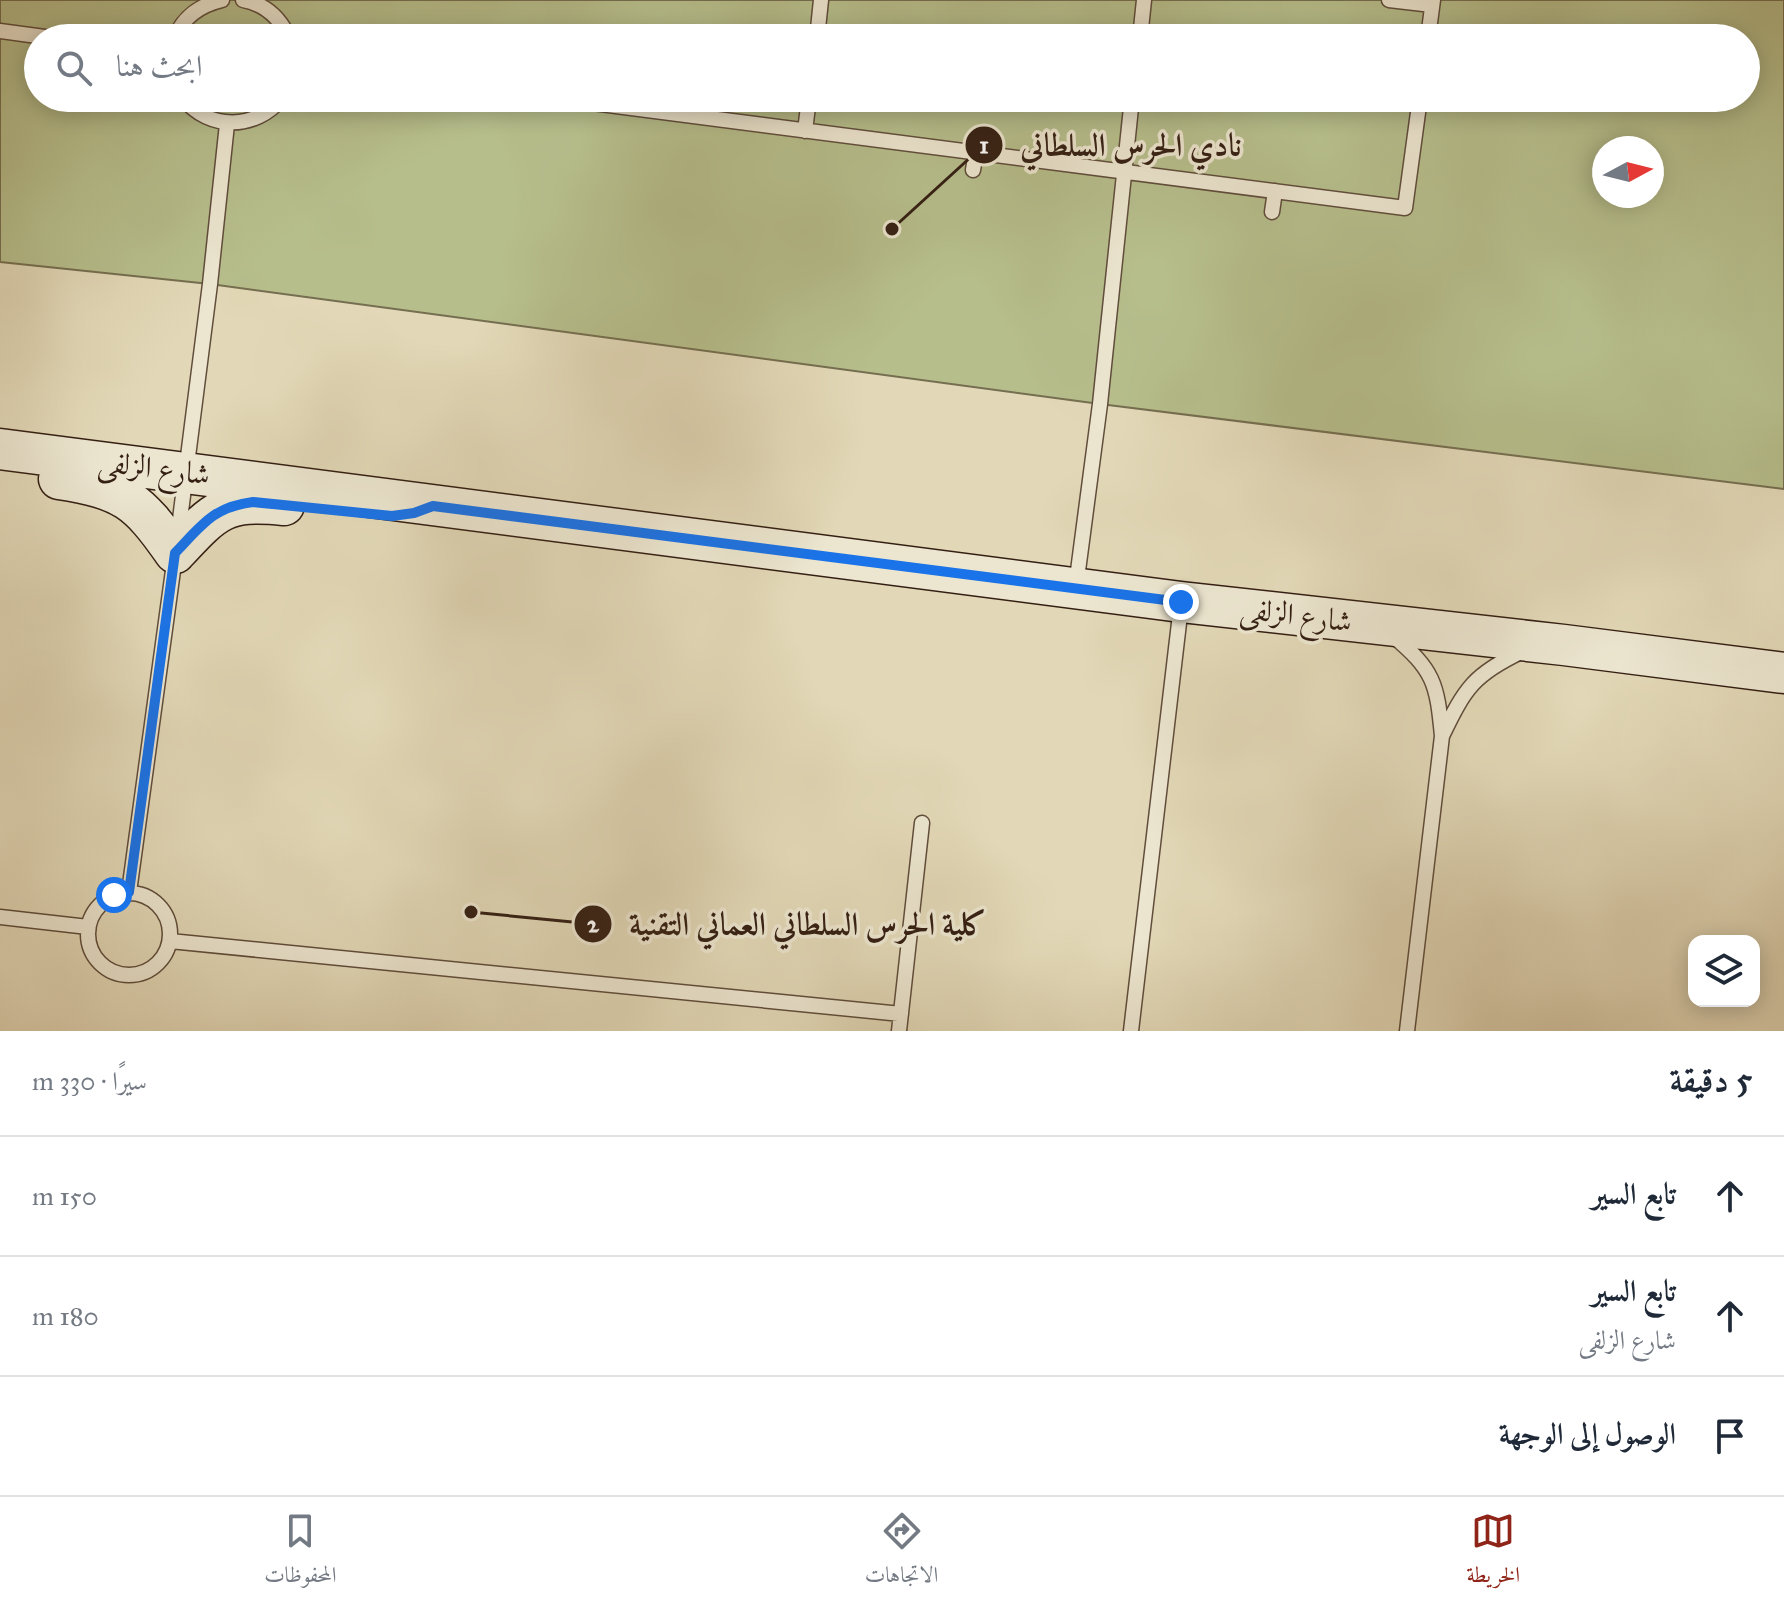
<!DOCTYPE html>
<html lang="ar">
<meta charset="utf-8">
<style>
:root{--surface:#fff;--page:#f2f2f3;--text:#1f2937;--muted:#747a83;--line:#e0e1e3;--accent:#8f2418}
body{margin:0;font-family:"IM FELL Great Primer",Amiri,serif;background:var(--page);color:var(--text);direction:rtl}
.controls{position:absolute;right:24px;bottom:24px;display:grid;overflow:hidden;border-radius:16px;box-shadow:0 4px 20px #0003}
.controls button{width:72px;height:72px;display:grid;place-items:center;padding:0;border:0;border-bottom:2px solid var(--line);background:var(--surface);color:var(--text);font:40px sans-serif}
.compass{position:absolute;left:1592px;top:136px;width:72px;height:72px;border-radius:50%;background:var(--surface);box-shadow:0 4px 20px #0003;rotate:83deg}
.stop{position:absolute;width:24px;height:24px;margin:-18px;border:6px solid #1a73e8;border-radius:50%;background:#fff}
.stop.end{background:#1a73e8;border-color:#fff;box-shadow:0 2px 8px #0008}
.list{margin:0;padding:0;list-style:none}
h2{display:flex;justify-content:space-between;align-items:center;height:104px;margin:0;padding:0 32px;font-size:34px}
h2 small{font-size:26px;font-weight:400;color:var(--muted)}
.list li{display:grid;grid-template-columns:52px 1fr auto;gap:24px;align-items:center;box-sizing:border-box;height:120px;padding:0 32px;border-top:2px solid var(--line)}
.list b{display:block;font-size:30px;white-space:nowrap}
.list p{margin:0;font-size:26px;white-space:nowrap;color:var(--muted)}
.list em{font-size:26px;font-style:normal;color:var(--muted)}
.icon{flex:none;width:44px;height:44px;fill:none;stroke:currentColor;stroke-width:2;stroke-linecap:round;stroke-linejoin:round}
.map{position:relative;flex:none;width:1784px;height:1031px;overflow:hidden;direction:ltr}
.search{position:absolute;background:var(--surface);box-shadow:0 4px 20px #0003;left:24px;right:24px;top:24px;height:88px;display:flex;align-items:center;gap:20px;box-sizing:border-box;padding:0 28px;border-radius:44px;color:var(--muted);font-size:30px}
.sheet{height:464px;background:var(--surface)}
nav{display:flex;justify-content:space-around;align-items:center;box-sizing:border-box;height:112px;border-top:2px solid var(--line);background:var(--surface);font-size:22px;color:var(--muted)}
nav a{display:grid;justify-items:center;gap:4px}
nav .on{color:var(--accent)}
.map>svg:first-child{display:block}
.green{fill:#b6be8c;stroke:#756e50;stroke-width:2;fill-rule:evenodd}
.lines{fill:none;stroke-linecap:round;stroke-linejoin:round}
.lane-casing{stroke:#604d3c;stroke-width:17}
.secondary-casing{stroke:#341f13;stroke-width:43}
.lane{stroke:#ece6d0;stroke-width:14}
.secondary{stroke:#ece6d0;stroke-width:40}
.route{stroke:#1a73e8;stroke-width:10}
.labels{text-anchor:middle;dominant-baseline:central;stroke-width:7;stroke-linejoin:round;paint-order:stroke}
.street-label{font-size:30px;fill:#341f13;stroke:#ece6d0}
.leader{fill:none;stroke:#341f13;stroke-width:3}
.callout-dot{fill:#341f13;stroke:#ece6d0;stroke-width:3}
.mark-label{font-size:24px;text-anchor:middle;font-weight:bold;fill:#fff}
.callout-label{font-size:32px;text-anchor:middle;font-weight:bold;fill:#341f13;stroke:#ece6d0;stroke-width:7;stroke-linejoin:round;paint-order:stroke}
</style>
<div class="map">
<svg width="1784" height="1031" viewBox="0 0 1784 1031">
<rect width="100%" height="100%" fill="#e2d8b7"/>
<filter id="stains"><feTurbulence type="fractalNoise" baseFrequency=".0025" numOctaves="4"/><feColorMatrix values="0 0 0 0 .2 0 0 0 0 .09 0 0 0 0 .02 0 0 0 .5 -.17"/></filter>
<radialGradient id="worn" r=".72"><stop offset=".6" stop-color="#630" stop-opacity="0"/><stop offset="1" stop-color="#630" stop-opacity=".3"/></radialGradient>
<path class="green" d="M0 0H1784V489L1100 404 210 284 0 262ZM38 38H1746V98H38ZM1604 148H1652V196H1604Z"/>
<g class="lines">
<defs>
<path id="lane" d="M243 0C265 4 280 18 289 38
M1389 0 1432 5
M0 31 52 38
M175 38C183 17 201 5 222 0
M817 38 821 0
M1140 38 1144 0
M1428 38 1433 0
M183 98C209 131 256 130 282 98
M554 98 1405 208 1420 98
M805 131 809 98
M973 170 976 152
M1272 212 1275 191
M178 535 210 284 227 124
M1076 586 1100 404 1132 98
M1392 635C1434 670 1437 683 1442 736L1407 1031
M1442 736C1465 688 1474 674 1523 651
M129 892 175 556
M88 934a41 41 0 1 1 82 0a41 41 0 1 1-82 0Z
M0 917 88 927
M170 941 901 1014
M899 1031 922 823
M1131 1031 1181 606"/>
<path id="secondary" d="M0 449 1181 602 1564 645 1784 673
M59 479C124 489 138 500 175 553 215 510 224 499 284 505"/>
</defs>
<use href="#lane" class="lane-casing"/>
<use href="#secondary" class="secondary-casing"/>
<use href="#lane" class="lane"/>
<use href="#secondary" class="secondary"/>
</g>
<g class="lines">
<path class="route" d="M114 895 129 892 175 553C202 525 213 507 253 502L392 516 414 513 433 506 1181 602"/>
</g>
<g class="labels">
<g class="street-label">
<text transform="translate(154 468) rotate(7)">شارع الزلفى</text>
<text transform="translate(1296 615) rotate(7)">شارع الزلفى</text>
</g>
</g>
<path class="leader" d="M892 229L984 145M471 912L593 924"/>
<g class="callout-dot">
<circle cx="892" cy="229" r="8"/>
<circle cx="471" cy="912" r="8"/>
<circle cx="984" cy="145" r="20"/>
<circle cx="593" cy="924" r="20"/>
</g>
<g class="mark-label">
<text x="984" y="153">1</text>
<text x="593" y="932">2</text>
</g>
<g class="callout-label">
<text x="1131" y="156">نادي الحرس السلطاني</text>
<text x="808" y="935">كلية الحرس السلطاني العماني التقنية</text>
</g>
<rect width="100%" height="100%" filter="url(#stains)"/>
<rect width="100%" height="100%" fill="url(#worn)"/>
</svg>
<div class="controls">
<button><svg class="icon" aria-label="layers" viewBox="0 0 24 24"><path d="M12 4l9 5-9 5-9-5zM3 14l9 5 9-5"/></svg></button>
</div>
<svg class="compass" viewBox="-18 -18 36 36"><path d="M0-13l5 13h-10z" fill="#e53935"/><path d="M0 13l5-13h-10z" fill="#747a83"/></svg>
<div class="stop" style="left:114px;top:895px"></div>
<div class="stop end" style="left:1181px;top:602px"></div>
<div class="search"><svg class="icon" aria-label="search" viewBox="0 0 24 24"><circle cx="10" cy="10" r="6"/><path d="M15 15l6 6"/></svg>ابحث هنا</div>
</div>
<section class="sheet">
<h2>5 دقيقة<small>سيرًا · 330 m</small></h2>
<ul class="list">
<li><svg class="icon" aria-label="ahead" viewBox="0 0 24 24"><path d="M12 20V5M6 11l6-6 6 6"/></svg><div><b>تابع السير</b></div><em>150 m</em></li>
<li><svg class="icon" aria-label="ahead" viewBox="0 0 24 24"><path d="M12 20V5M6 11l6-6 6 6"/></svg><div><b>تابع السير</b><p>شارع الزلفى</p></div><em>180 m</em></li>
<li><svg class="icon" aria-label="arrive" viewBox="0 0 24 24"><path d="M6 21V4h12l-3 4 3 4H6"/></svg><div><b>الوصول إلى الوجهة</b></div></li>
</ul>
</section>
<nav>
<a class="on"><svg class="icon" aria-label="map" viewBox="0 0 24 24"><path d="M3 6l6-2 6 2 6-2v14l-6 2-6-2-6 2zM9 4v14M15 6v14"/></svg>الخريطة</a>
<a><svg class="icon" aria-label="directions" viewBox="0 0 24 24"><path d="M12 3l9 9-9 9-9-9zM9 14v-3h6M13 9l2 2-2 2"/></svg>الاتجاهات</a>
<a><svg class="icon" aria-label="saved" viewBox="0 0 24 24"><path d="M7 4h10v16l-5-4-5 4z"/></svg>المحفوظات</a>
</nav>
